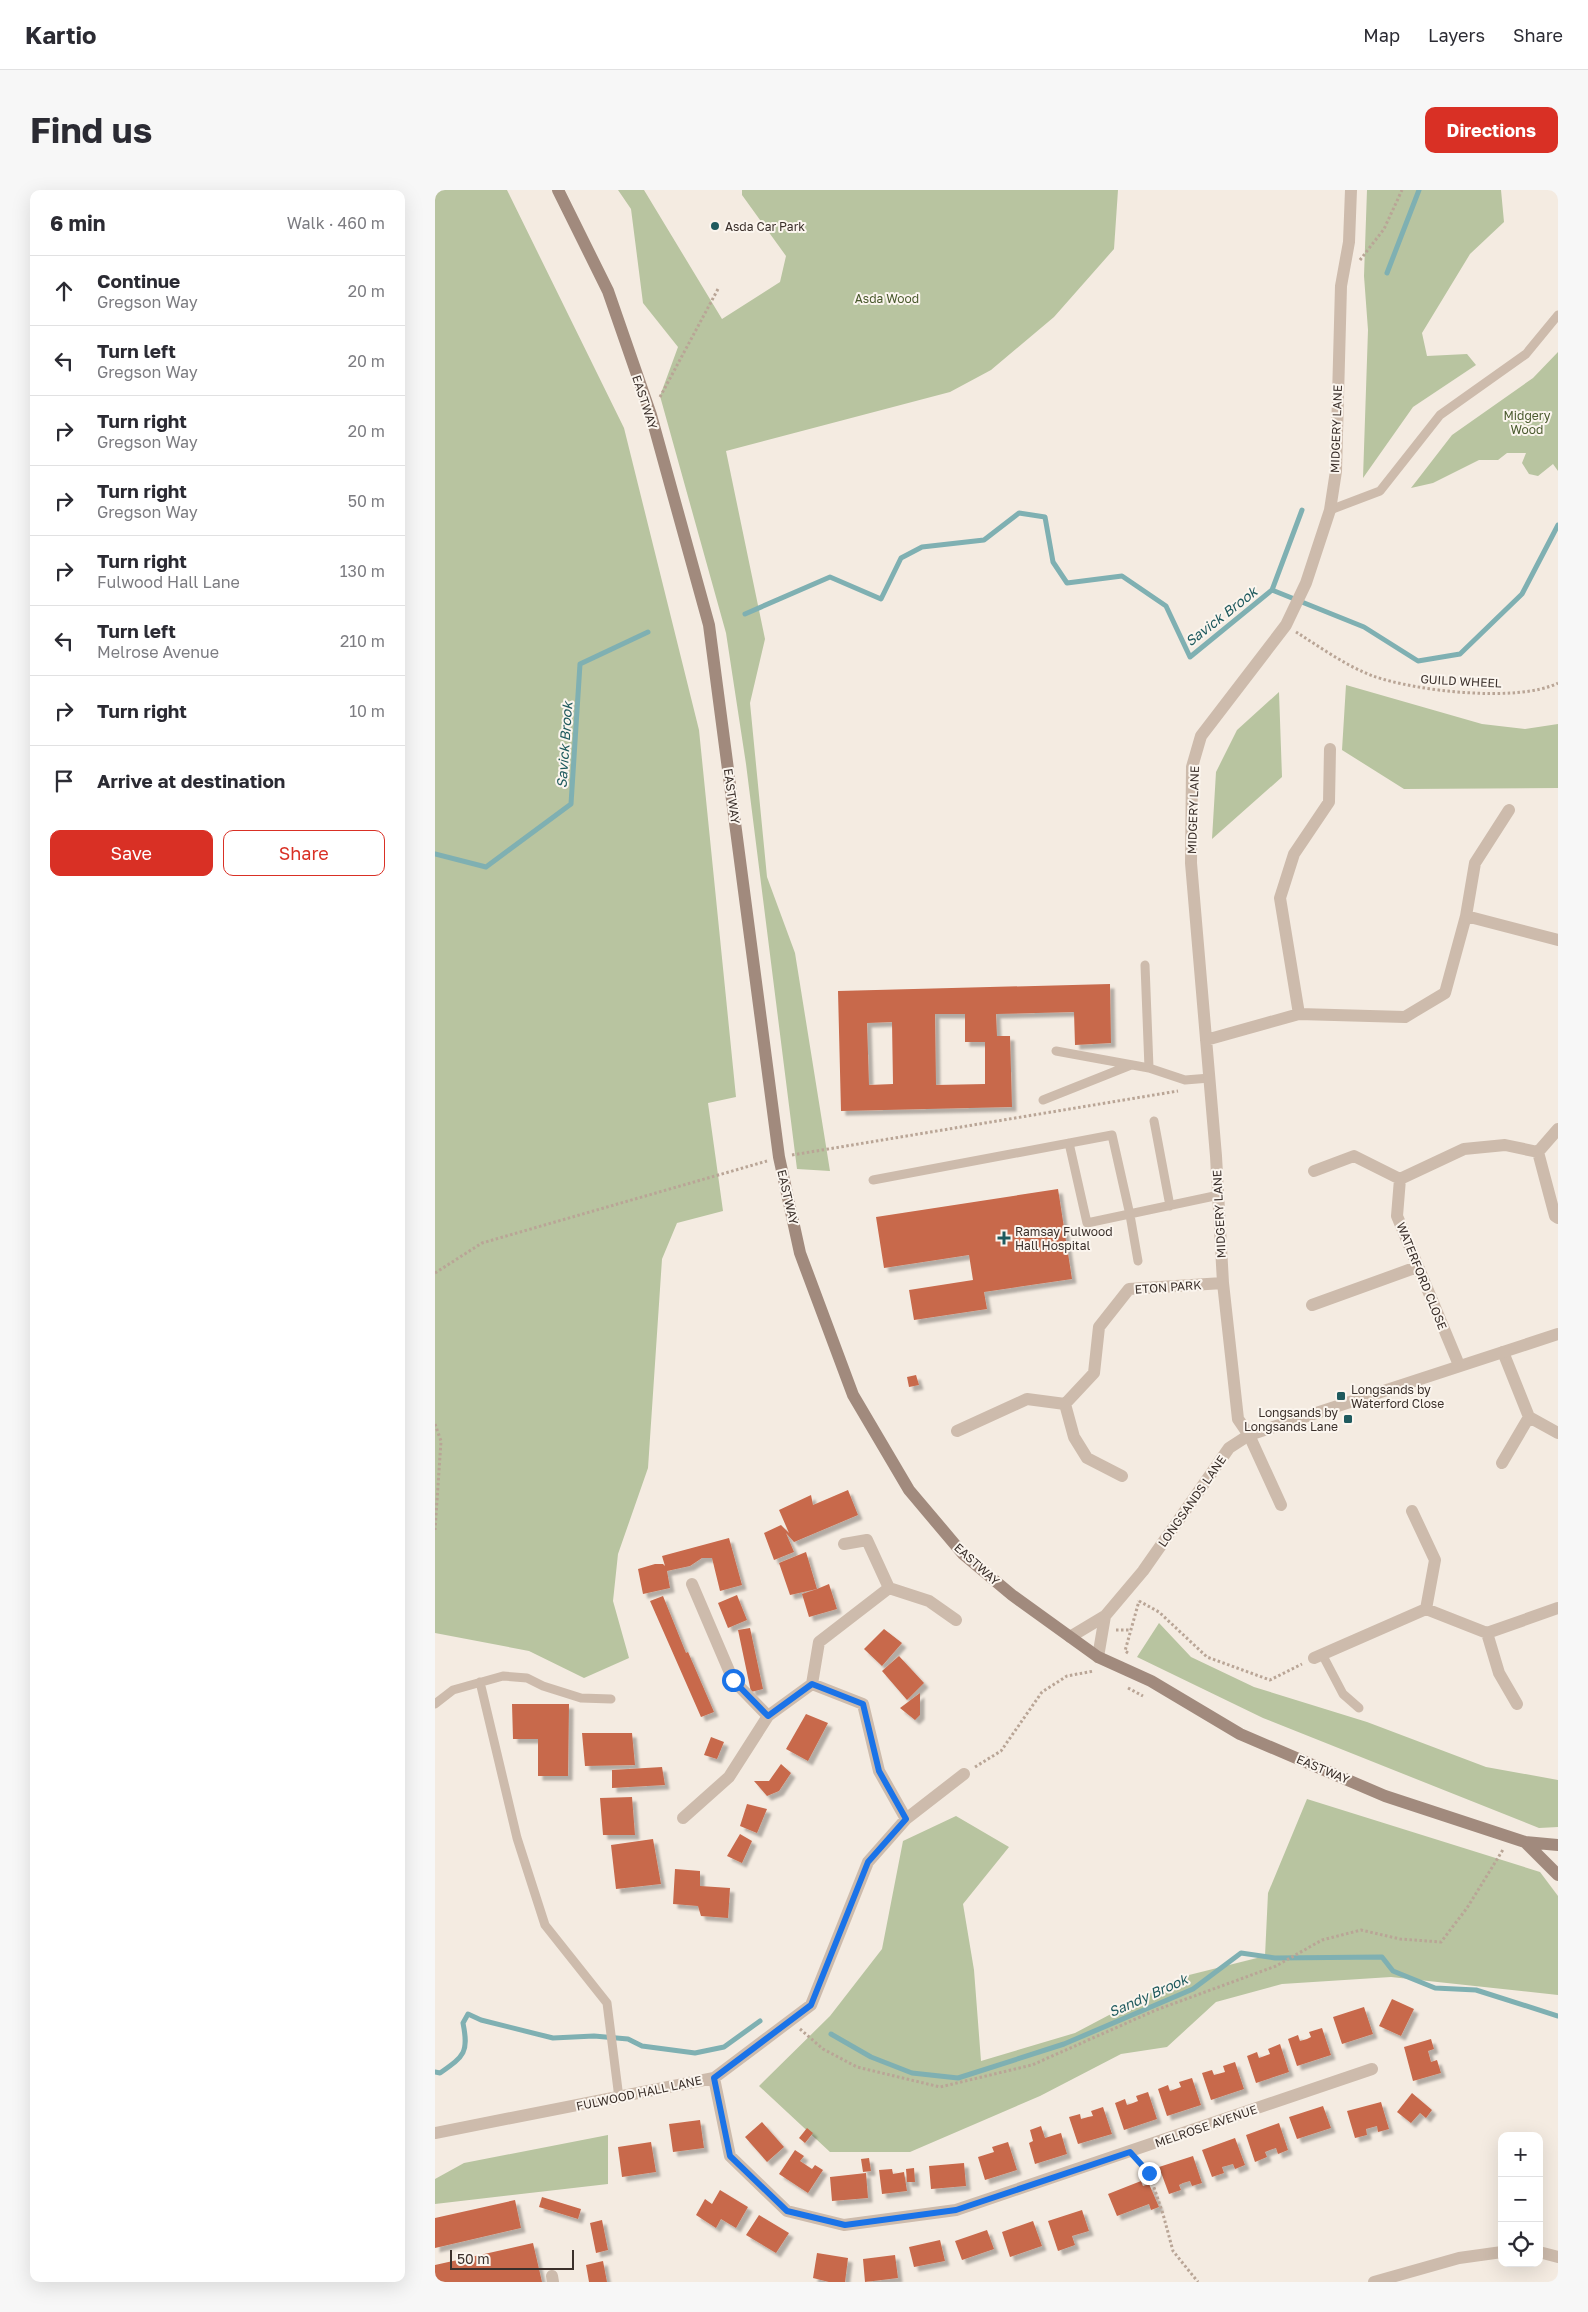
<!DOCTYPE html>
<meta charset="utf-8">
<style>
:root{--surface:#fff;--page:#f7f7f7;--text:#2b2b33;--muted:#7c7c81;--line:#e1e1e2;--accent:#d93025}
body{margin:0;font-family:"Golos Text",sans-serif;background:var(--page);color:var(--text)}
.controls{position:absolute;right:15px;bottom:15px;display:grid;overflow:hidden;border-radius:10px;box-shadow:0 5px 20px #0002}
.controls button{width:45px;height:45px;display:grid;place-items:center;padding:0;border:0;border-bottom:1px solid var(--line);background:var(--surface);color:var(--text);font:25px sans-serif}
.scale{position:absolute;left:15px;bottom:12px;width:124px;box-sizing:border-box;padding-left:5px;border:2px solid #3b302b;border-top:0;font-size:14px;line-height:18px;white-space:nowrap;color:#3b302b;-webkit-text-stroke:4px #fbf5ee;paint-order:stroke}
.stop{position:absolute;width:15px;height:15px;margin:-11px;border:4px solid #1a73e8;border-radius:50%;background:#fff}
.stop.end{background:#1a73e8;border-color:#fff;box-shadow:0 1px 5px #0008}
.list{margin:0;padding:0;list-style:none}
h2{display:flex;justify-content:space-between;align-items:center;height:65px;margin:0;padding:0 20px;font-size:21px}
h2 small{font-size:16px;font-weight:400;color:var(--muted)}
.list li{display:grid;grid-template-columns:32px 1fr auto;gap:15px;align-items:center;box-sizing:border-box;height:70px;padding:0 20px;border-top:1px solid var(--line)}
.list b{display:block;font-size:19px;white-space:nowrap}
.list p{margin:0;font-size:16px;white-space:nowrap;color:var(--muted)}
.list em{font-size:16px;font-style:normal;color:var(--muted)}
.actions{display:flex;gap:10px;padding:15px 20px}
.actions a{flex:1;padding:11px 0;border:1px solid var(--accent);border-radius:10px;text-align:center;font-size:18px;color:var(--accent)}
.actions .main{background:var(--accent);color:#fff}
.icon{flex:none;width:28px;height:28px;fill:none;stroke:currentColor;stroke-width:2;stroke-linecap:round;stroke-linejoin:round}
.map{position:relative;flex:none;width:1123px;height:2092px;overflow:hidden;border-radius:10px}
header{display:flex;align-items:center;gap:30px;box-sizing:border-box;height:70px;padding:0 25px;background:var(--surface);border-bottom:1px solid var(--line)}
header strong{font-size:24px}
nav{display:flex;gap:28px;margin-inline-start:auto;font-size:18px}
.intro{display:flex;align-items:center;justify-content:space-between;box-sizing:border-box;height:120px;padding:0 30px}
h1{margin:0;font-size:35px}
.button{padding:12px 22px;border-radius:10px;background:var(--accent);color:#fff;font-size:18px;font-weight:700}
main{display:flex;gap:30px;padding:0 30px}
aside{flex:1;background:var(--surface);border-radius:10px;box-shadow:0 5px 20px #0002}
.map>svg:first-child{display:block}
.green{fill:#b8c4a0}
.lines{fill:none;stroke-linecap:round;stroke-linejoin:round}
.stream{stroke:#7fb0b2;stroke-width:5}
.building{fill:#c8694b;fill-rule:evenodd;filter:url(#shadow)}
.path{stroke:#b9a596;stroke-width:3;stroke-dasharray:2.5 2.5;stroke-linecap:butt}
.service{stroke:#cdbbac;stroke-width:9}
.minor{stroke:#cdbbac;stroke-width:12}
.tertiary{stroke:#cdbbac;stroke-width:12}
.secondary{stroke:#a18a7d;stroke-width:12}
.route{stroke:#1a73e8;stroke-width:6}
.poi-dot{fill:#1f5a5e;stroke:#fbf5ee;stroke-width:2}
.labels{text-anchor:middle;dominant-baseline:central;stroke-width:4;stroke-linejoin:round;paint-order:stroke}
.poi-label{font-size:12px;fill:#3b302b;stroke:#fbf5ee;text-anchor:start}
.park-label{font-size:12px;fill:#4a5a2e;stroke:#fbf5ee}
.street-label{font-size:12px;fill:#3b302b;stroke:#fbf5ee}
.water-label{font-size:14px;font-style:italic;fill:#1f5a5e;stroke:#fbf5ee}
</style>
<header>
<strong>Kartio</strong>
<nav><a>Map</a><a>Layers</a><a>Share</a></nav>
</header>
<div class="intro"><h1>Find us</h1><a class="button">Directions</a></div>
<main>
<aside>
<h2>6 min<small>Walk · 460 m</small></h2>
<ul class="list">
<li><svg class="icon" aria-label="ahead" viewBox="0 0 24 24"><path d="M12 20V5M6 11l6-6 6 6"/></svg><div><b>Continue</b><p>Gregson Way</p></div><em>20 m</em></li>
<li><svg class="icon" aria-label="left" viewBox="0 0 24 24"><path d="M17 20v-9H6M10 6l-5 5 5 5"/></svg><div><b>Turn left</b><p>Gregson Way</p></div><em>20 m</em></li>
<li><svg class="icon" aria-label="right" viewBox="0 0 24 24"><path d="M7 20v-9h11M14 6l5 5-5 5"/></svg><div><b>Turn right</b><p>Gregson Way</p></div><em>20 m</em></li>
<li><svg class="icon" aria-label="right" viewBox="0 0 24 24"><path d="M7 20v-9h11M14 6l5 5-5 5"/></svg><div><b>Turn right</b><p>Gregson Way</p></div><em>50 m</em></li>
<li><svg class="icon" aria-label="right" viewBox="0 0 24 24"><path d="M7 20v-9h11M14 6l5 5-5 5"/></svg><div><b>Turn right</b><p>Fulwood Hall Lane</p></div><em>130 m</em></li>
<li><svg class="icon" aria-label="left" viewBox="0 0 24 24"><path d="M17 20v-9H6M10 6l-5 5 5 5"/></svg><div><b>Turn left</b><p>Melrose Avenue</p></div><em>210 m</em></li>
<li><svg class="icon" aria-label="right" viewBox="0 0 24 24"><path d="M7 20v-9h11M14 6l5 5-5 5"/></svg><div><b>Turn right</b></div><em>10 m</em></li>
<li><svg class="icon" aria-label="arrive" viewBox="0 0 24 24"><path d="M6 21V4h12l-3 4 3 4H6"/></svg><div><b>Arrive at destination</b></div></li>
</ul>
<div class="actions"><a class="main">Save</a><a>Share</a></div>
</aside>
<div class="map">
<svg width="1123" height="2092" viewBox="0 0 1123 2092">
<defs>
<filter id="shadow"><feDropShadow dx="4.5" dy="4.5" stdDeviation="1" flood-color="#0004"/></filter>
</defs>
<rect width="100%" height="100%" fill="#f4ebe1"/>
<path class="green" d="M0 0H72L189 238 264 540 301 907 273 913 288 1021 242 1033 227 1069 213 1278 183 1364 178 1411 194 1468 149 1488 94 1461 0 1443Z
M183 0H209L287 129 345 92 351 66 307 5V0H683L679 59 619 127 556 180 515 202 291 261 330 449 315 513 332 687 360 763 395 981 362 979 311 574 291 443 225 206 243 157 208 113 196 19Z
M932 0H1066L1069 32 1035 64 987 143 992 166 1032 164 1041 175 978 217 928 288 933 140 929 86Z
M1123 162V281L1118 274 1103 286 1094 284 1087 273 1091 263H1072L1063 270H1044L998 293 976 298 1017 245 1098 188Z
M911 495 1047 534 1090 539 1123 534V598L969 599 907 560Z
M844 502 847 587 777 649 781 582 802 540Z
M724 1433 756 1467 819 1497 932 1532 1051 1577 1123 1590V1637L1104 1638 828 1528 702 1467Z
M872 1609 1105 1682 1123 1706V1805L956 1787 847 1794 781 1812 732 1857 686 1864 605 1906 475 1962H395L324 1896 395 1826 447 1759 468 1651 521 1626 574 1657 528 1714 539 1780 546 1871 640 1843 746 1787 830 1766 833 1703Z
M173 1945V1994L0 2014V1989L29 1973Z"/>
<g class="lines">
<path class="stream" d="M952 83 984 0
M837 400 867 320
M310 424 395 387 446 409 466 368 487 357 549 350 584 323 610 327 618 372 632 393 687 386 731 416 755 467 837 400 929 437 983 471 1025 464 1087 404 1123 335
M0 664 51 677 136 614 145 474 213 442
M396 1844 436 1867 477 1883 523 1888 629 1854 758 1799 806 1763 840 1768 947 1767 958 1781 1000 1798 1041 1800 1123 1826
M0 1882 5 1883C29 1866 34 1863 28 1833L33 1824 46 1830 118 1848 159 1846 193 1849 207 1856 260 1863 289 1857 325 1831"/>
</g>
<path class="building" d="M675 794 676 853 640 855 639 822 561 824 562 846H575L577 917 406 921 403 801ZM500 824H530V852H550V894L501 895ZM457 832 458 894 434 895 432 833Z
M623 999 637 1089 549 1102 552 1119 479 1130 474 1100 538 1090 534 1065 449 1078 441 1027Z
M481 1185 484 1195 474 1197 472 1187Z
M413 1300 423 1325 359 1352 351 1343 359 1362 339 1370 329 1343 346 1335 354 1343 344 1320 376 1305 378 1315Z
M294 1348 307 1395 285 1401 277 1368H267L255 1376 232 1381 235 1398 208 1404 203 1379 220 1374H228L230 1376 227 1366Z
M371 1362 382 1399 394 1394 402 1419 374 1427 367 1404 382 1399 355 1405 344 1373Z
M302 1405 312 1430 293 1438 283 1413Z
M228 1406 251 1463 253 1462 279 1522 266 1527 215 1411Z
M315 1438 328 1499 316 1502 303 1440Z
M449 1439 467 1453 447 1476 429 1459Z
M464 1466 489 1493 472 1510 447 1481Z
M485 1503V1525L480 1530 465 1518Z
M77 1514H134L133 1586H103V1549H78Z
M371 1524 393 1533 373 1571 351 1559Z
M147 1543H197L200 1575 150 1576Z
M276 1547 289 1552 282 1569 269 1565Z
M346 1574 356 1583 344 1601 332 1606 319 1591H334Z
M227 1577 230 1595 177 1598V1580Z
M197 1607 200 1645H168L165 1608Z
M312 1614 332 1619 322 1643 305 1636Z
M305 1644 317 1651 307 1673 292 1666Z
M218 1649 226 1694 181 1699 176 1655Z
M240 1679 265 1681V1696L295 1698 293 1728 266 1726 263 1716 238 1714Z
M957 1809 979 1819 966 1846 944 1836Z
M929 1817 938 1844 907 1854 898 1827Z
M887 1838 896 1865 862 1876 853 1849 863 1845 865 1851 872 1849 876 1847 874 1842Z
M996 1849 999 1859 993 1861 996 1872 1002 1870 1006 1883 978 1891 969 1857Z
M845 1854 854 1882 821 1893 812 1866 822 1862 824 1868 835 1864 833 1859Z
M800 1872 809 1899 776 1910 767 1883 777 1880 779 1885 790 1882 788 1876Z
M757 1888 766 1915 732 1926 723 1899 733 1895 735 1901 746 1897 744 1892Z
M713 1902 722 1929 689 1940 680 1913 690 1909 692 1915 698 1913 703 1911 701 1906Z
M977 1903 997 1920 991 1928 985 1923 976 1933 962 1922Z
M946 1912 954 1939 943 1942 942 1936 931 1939 932 1945 920 1948 912 1921Z
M888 1916 896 1938 862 1949 854 1927Z
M668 1917 677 1944 643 1954 634 1927 645 1924 646 1929 653 1927 658 1926 656 1921Z
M265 1930 269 1958 238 1962 234 1934Z
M327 1932 349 1957 332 1972 310 1947Z
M844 1933 853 1960 843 1964 841 1958 835 1960 830 1962 832 1967 820 1972 811 1945Z
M606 1936 610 1948 626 1943 632 1964 600 1974 594 1953 598 1951 595 1940Z
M372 1938 378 1943 370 1953 364 1948Z
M800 1948 810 1975 800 1979 798 1974 791 1976 787 1977 789 1983 777 1987 767 1960Z
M216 1952 221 1982 187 1987 183 1957Z
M573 1952 582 1980 550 1990 543 1967 559 1962 557 1957Z
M360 1960 369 1966 365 1971 377 1979 380 1975 388 1980 373 2003 344 1984Z
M758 1966 767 1993 757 1996 755 1991 748 1993 744 1995 746 2000 734 2004 724 1977Z
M434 1968 436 1981 428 1982 426 1969Z
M529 1973 531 1996 496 1999 494 1976Z
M479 1978 480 1992H472L471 1979Z
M457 1979 458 1984 469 1982 472 2001 447 2004 444 1980Z
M431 1983 433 2008 397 2011 395 1987Z
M706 1991 708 1996 714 1994 724 2017 716 2020 714 2014 682 2026 673 2004Z
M285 2000 313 2017 301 2038 286 2029 281 2038 261 2025 270 2009 277 2014Z
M107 2007 146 2019 143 2029 104 2017Z
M80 2010 86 2038 0 2058V2028Z
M647 2020 654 2041 637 2046 640 2055 623 2061 613 2031Z
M324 2025 354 2043 341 2063 311 2045Z
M167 2030 173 2060 161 2063 155 2033Z
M598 2031 607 2056 575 2067 567 2042Z
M552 2040 559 2059 527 2070 520 2051Z
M505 2050 510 2071 479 2077 474 2057Z
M98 2053 107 2092H0V2075Z
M382 2063 413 2068 410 2092H394L378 2088Z
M460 2065 463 2088 430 2092 428 2069Z
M168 2071 172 2092H154L151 2075Z"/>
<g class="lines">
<path class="path" d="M925 70 949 39 967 0
M225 207 283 99
M861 442C885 457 911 476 938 486 980 501 1083 513 1123 493
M357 965 743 901
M0 1083 47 1053 332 971
M0 1234 6 1251 0 1340
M704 1411 724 1422 772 1467 835 1490 867 1474
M681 1440H696
M693 1463 690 1461 704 1411
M693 1498 708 1506
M540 1577 566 1561 607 1502 632 1486 659 1481
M365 1839 388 1859 422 1877 505 1897 597 1875 721 1820 841 1776 887 1750 926 1740 965 1749 1006 1752 1032 1718 1069 1658
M704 1972 714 1983 728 2024 738 2061 763 2092"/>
<path class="service" d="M895 320 945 301 1005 225 1091 164 1123 125
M710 775 714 878
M621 861 714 878 750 890 775 888
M608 910 696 875
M719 931 735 1016
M634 953 652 1033 784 1005
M438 990 677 945 695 1025 703 1071
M887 1464 908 1504 924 1518
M45 1492 82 1648 110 1735 172 1813 184 1908
M0 1514 18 1500 68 1486 92 1488 108 1496 146 1508 176 1509"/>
<path class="minor" d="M1031 726 1123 750
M864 824 845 708 859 664 894 612 895 559
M771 850 864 824 970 827 1010 803 1031 726 1040 673 1074 620
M1103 962 1120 1026 1123 1028
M1103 962 1123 939
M879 981 919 966 965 989
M877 1115 982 1077
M1068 1162 1094 1227 1123 1243
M1024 1175 962 1026 965 989 1029 959 1070 955 1103 962
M630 1214 639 1247 652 1268 687 1286
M522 1241 592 1209 630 1214 659 1183 664 1137 694 1099 788 1093
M1067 1273 1094 1227
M846 1315 814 1245 803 1229 788 1093 781 966 756 673 757 577 766 546 851 435 871 393 895 320 901 281 906 96 914 52 916 0
M977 1321 1000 1370 991 1419
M409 1354 432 1350 454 1398
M257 1394 298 1490 333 1526
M1052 1443 1064 1483 1082 1514
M879 1468 991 1419 1052 1443 1123 1418
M377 1494 384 1452 454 1398 494 1411 521 1430
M248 1628 294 1587 333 1526 377 1494 428 1514 444 1581 471 1629
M279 1888 295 1966 352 2021 409 2035 521 2020 937 1879
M0 1943 279 1888 376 1815 433 1672 471 1629 529 1584
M1104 2062 1123 2067
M117 2086 118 2092
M939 2092 1024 2068 1067 2062"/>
<path class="tertiary" d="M635 1447 670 1426 708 1381 794 1258 814 1245 1123 1144
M663 1467 670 1426"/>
<path class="secondary" d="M123 0 173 101 216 225 274 435 344 967 365 1063 418 1205 474 1300 528 1364 577 1405 663 1467 716 1491 805 1544 950 1606 1090 1652 1123 1655
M1090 1652 1123 1685"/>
</g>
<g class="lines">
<path class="route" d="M298 1490 333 1526 377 1494 428 1514 444 1581 471 1629 433 1672 376 1815 279 1888 295 1966 352 2021 410 2035 521 2020 695 1962 714 1983"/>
</g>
<g class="poi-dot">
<circle cx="280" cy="36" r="5"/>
<path d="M566.5 1040.5h5v5h5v5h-5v5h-5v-5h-5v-5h5z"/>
<rect x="901" y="1201" width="10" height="10" rx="2.5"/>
<rect x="908" y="1224" width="10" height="10" rx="2.5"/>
</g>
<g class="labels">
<g class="poi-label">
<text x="290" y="36">Asda Car Park</text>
<text x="580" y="1041">Ramsay Fulwood<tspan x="580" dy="14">Hall Hospital</tspan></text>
<text x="916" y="1199">Longsands by<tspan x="916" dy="14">Waterford Close</tspan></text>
<text x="903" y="1222" text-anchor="end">Longsands by<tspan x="903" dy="14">Longsands Lane</tspan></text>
</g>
<g class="park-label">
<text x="452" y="108">Asda Wood</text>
<text x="1092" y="225">Midgery<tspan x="1092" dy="14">Wood</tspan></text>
</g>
<g class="street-label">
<text transform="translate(210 212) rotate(72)">EASTWAY</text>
<text transform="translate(901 239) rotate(-88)">MIDGERY LANE</text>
<text transform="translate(1026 491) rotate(3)">GUILD WHEEL</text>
<text transform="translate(297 606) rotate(82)">EASTWAY</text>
<text transform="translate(758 620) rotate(-88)">MIDGERY LANE</text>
<text transform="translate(353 1007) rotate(77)">EASTWAY</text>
<text transform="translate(784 1024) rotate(-93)">MIDGERY LANE</text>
<text transform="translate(987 1086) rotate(68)">WATERFORD CLOSE</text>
<text transform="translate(733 1097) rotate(-4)">ETON PARK</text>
<text transform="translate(757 1311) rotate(-55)">LONGSANDS LANE</text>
<text transform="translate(542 1374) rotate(42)">EASTWAY</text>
<text transform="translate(888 1579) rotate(23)">EASTWAY</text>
<text transform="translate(204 1903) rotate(-12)">FULWOOD HALL LANE</text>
<text transform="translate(771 1936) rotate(-19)">MELROSE AVENUE</text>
</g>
<g class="water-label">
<text transform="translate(786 426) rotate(-38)">Savick Brook</text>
<text transform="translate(129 555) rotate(-86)">Savick Brook</text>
<text transform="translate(713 1805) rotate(-24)">Sandy Brook</text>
</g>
</g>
</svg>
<div class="controls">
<button>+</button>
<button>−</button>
<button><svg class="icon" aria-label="locate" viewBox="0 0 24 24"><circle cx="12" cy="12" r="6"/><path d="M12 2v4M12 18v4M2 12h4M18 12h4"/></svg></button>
</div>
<div class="scale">50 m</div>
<div class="stop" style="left:298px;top:1490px"></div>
<div class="stop end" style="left:714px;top:1983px"></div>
</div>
</main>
